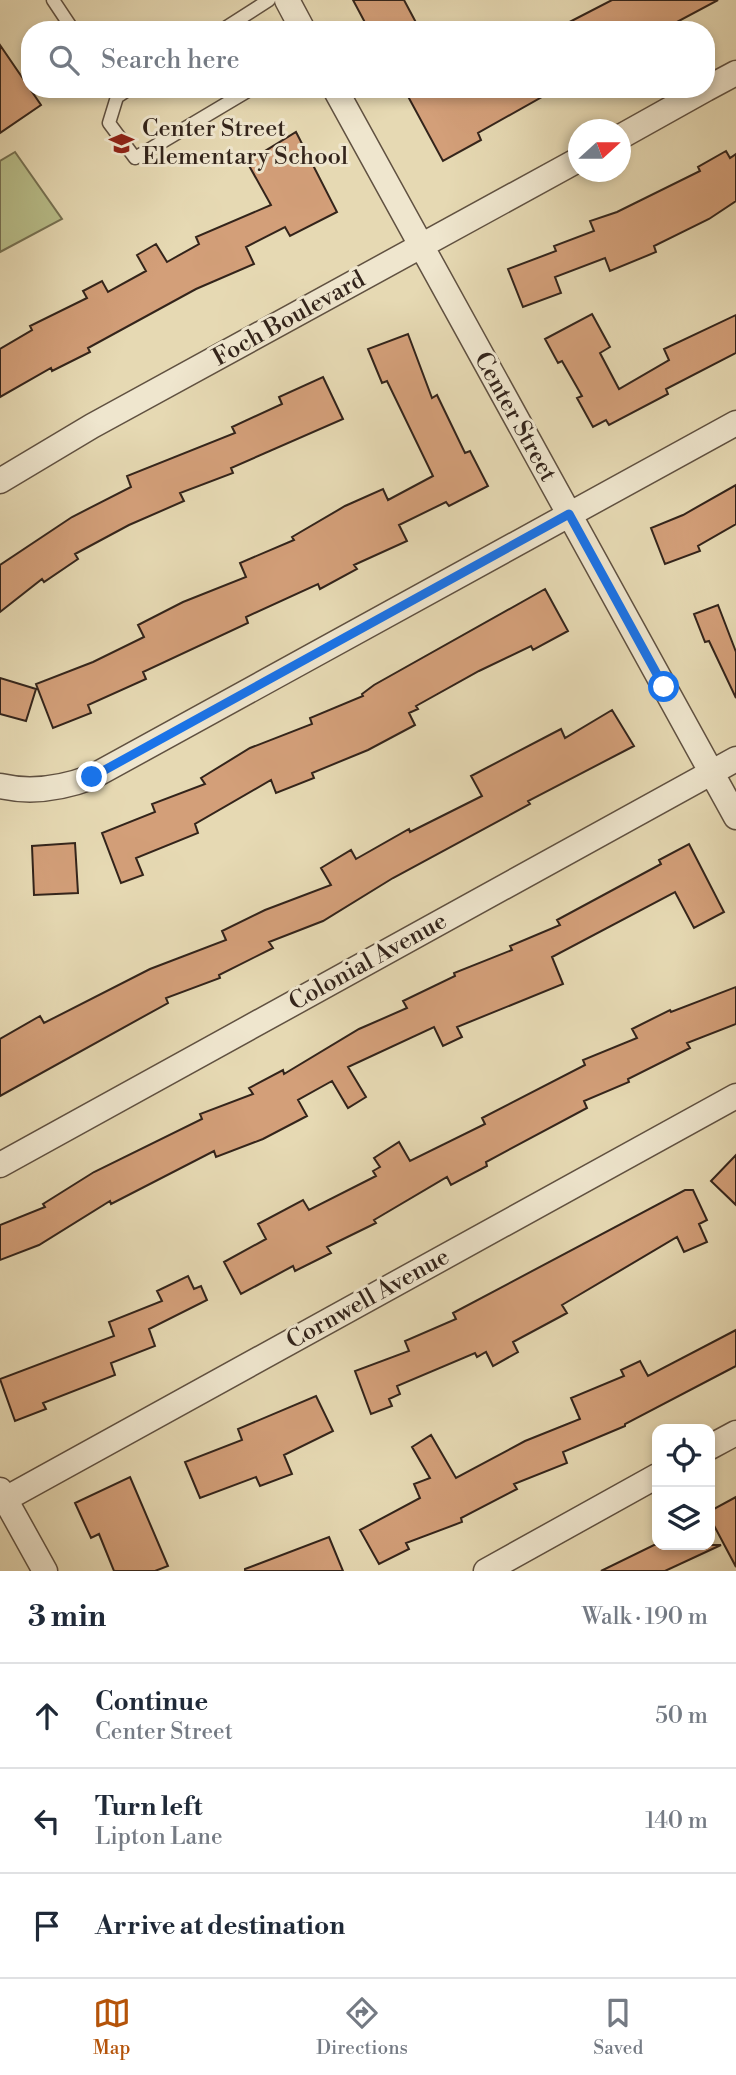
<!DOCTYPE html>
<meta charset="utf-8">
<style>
:root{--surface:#fff;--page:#f6f6f7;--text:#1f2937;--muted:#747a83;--line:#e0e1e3;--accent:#b45309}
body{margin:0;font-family:"Libre Bodoni",serif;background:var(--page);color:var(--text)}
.controls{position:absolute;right:21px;bottom:21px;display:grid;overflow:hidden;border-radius:14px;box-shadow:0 4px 10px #0003}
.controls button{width:63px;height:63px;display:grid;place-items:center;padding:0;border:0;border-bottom:2px solid var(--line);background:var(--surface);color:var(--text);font:35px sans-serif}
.compass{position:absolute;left:568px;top:119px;width:63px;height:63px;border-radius:50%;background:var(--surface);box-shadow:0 4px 10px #0003;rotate:69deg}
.stop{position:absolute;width:21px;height:21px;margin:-16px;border:5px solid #1a73e8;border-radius:50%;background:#fff}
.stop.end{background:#1a73e8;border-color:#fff;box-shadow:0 2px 7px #0008}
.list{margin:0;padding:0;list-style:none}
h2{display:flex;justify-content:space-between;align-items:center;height:91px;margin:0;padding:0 28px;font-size:30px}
h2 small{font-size:23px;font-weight:400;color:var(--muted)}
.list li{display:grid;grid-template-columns:46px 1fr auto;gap:21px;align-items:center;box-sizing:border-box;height:105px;padding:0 28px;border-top:2px solid var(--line)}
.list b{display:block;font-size:26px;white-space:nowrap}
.list p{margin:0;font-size:23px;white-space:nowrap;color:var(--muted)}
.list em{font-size:23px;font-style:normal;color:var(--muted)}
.icon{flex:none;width:38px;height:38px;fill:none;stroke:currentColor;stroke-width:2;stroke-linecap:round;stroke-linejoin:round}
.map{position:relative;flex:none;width:736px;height:1571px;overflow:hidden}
.search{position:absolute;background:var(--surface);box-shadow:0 4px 10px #0003;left:21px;right:21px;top:21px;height:77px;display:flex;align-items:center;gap:18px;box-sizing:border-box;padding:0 24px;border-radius:28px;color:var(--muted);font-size:26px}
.sheet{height:406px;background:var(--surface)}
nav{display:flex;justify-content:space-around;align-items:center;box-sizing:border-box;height:98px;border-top:2px solid var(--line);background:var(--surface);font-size:19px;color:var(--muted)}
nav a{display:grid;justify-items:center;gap:4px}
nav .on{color:var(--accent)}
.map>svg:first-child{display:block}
.green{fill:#b8be8a;stroke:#767152;stroke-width:2}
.building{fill:#d39f79;stroke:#33241b;stroke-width:2}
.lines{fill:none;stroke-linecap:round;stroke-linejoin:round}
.service-casing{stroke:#605141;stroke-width:15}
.minor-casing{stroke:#605141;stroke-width:27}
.service{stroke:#efe6ce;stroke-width:12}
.minor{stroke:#efe6ce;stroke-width:24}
.route{stroke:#1a73e8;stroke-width:9}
.labels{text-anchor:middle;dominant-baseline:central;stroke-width:6;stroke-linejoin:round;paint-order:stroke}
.poi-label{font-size:24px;fill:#33241b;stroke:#efe6ce;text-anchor:start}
.street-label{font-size:24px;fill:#33241b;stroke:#efe6ce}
</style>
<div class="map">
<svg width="736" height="1571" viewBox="0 0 736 1571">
<rect width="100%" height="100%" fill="#e6d9b3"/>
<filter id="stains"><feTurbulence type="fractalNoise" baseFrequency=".00286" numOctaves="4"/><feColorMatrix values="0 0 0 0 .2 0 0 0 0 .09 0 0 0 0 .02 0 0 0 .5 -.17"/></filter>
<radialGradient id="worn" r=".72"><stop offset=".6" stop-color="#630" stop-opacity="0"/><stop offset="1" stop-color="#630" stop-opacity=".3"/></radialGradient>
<path class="green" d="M15 152 62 219 0 252V161Z"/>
<path class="building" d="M353 0H404L420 30H369Z
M612 0H718L662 30H554Z
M0 45 41 105 0 133Z
M404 89H556L478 133 481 140 443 161Z
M296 132 337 212 290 236 285 227 246 247 254 264 196 289 88 348 90 352 52 371 51 368 0 397V349L32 330 30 326 87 298 83 291 102 281 108 292 146 271 137 255 156 244 167 262 199 244 196 237 271 205 247 162Z
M726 151 730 158 736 154V201L709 219 654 246 656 252 610 271 605 258 555 277 561 293 523 307 508 269 556 251 554 246 594 231 590 221 617 212 700 171 698 167Z
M592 314 610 347 600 353 619 389 669 360 664 349 736 315V353L666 389 668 394 609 425 606 420 593 427 577 398 582 396 562 361 558 363 545 339Z
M408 334 432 398 437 395 465 453 470 451 488 486 449 506 446 502 399 525 407 541 354 565 357 569 320 589 318 584 246 617 248 623 143 672 146 679 88 705 91 713 53 728 36 684 93 662 144 637 138 625 183 602 246 577 240 563 294 540 292 537 345 506 383 489 388 500 433 476 387 381 382 383 368 349Z
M323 377 343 419 231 468 233 473 180 493 184 501 129 525 75 554 78 559 44 582 42 579 0 612V565L72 517 131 487 127 476 235 433 232 427 282 404 279 397Z
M736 485V524L698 546 700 551 665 564 651 528 683 515Z
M545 589 568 631 533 650 531 646 479 671 416 706 418 709 409 713 415 725 368 750 312 773 314 778 276 793 271 780 195 824 198 833 136 858 143 875 121 883 102 833 155 812 152 804 205 784 201 778 250 748 312 724 310 718 363 696 362 694 374 685Z
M718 605 736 652V698L709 641 705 642 694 614Z
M0 678 36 689 26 721 0 714Z
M612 710 634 746 528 801 530 804 393 878 323 921 269 942 273 948 219 975 220 978 166 998 168 1003 0 1096V1039L40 1016 44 1023 150 969 226 940 222 931 265 910 331 885 321 868 351 850 356 859 409 829 410 832 482 796 471 776 561 729 565 738Z
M75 843 78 893 34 895 32 846Z
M689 844 724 912 694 928 675 892 552 957 563 984 457 1027 462 1037 443 1046 434 1027 348 1067 366 1097 348 1108 332 1081 298 1100 307 1116 263 1139 216 1157 214 1151 111 1204 110 1201 39 1245 0 1260V1225L45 1207 43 1204 94 1172 202 1119 200 1114 253 1094 249 1088 283 1070 284 1074 359 1029 407 1008 403 1001 455 976 454 973 512 950 510 946 560 925 557 920 661 864 659 860Z
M736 987V1024L687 1043 690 1048 628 1079 629 1082 584 1101 587 1108 486 1162 487 1166 451 1185 447 1177 374 1220 376 1223 327 1247 331 1253 295 1271 293 1266 241 1294 224 1262 266 1239 258 1224 303 1200 309 1210 376 1176 373 1171 380 1167 374 1158 399 1142 410 1161 485 1124 482 1118 585 1065 583 1060 637 1038 632 1029 670 1010 671 1012Z
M736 1155V1205L711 1181Z
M685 1190H693L707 1220 699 1224 707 1242 684 1252 677 1237 562 1305 567 1313 513 1342 518 1352 493 1366 486 1352 477 1357 475 1353 397 1386 400 1394 389 1399 392 1406 371 1414 355 1371 409 1351 405 1341 456 1319 453 1313Z
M188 1276 194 1289 201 1286 207 1300 149 1329 155 1346 111 1363 115 1375 43 1403 46 1409 15 1421 0 1379 114 1336 109 1322 162 1301 157 1291Z
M736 1330V1366L625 1424V1426L563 1452 567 1463 514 1484 517 1489 461 1518 462 1522 406 1543 409 1549 379 1564 360 1530 420 1498 414 1484 430 1478 412 1447 431 1435 456 1478 525 1441 580 1419 571 1398 624 1376 621 1370 640 1361 648 1376Z
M316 1396 333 1431 284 1455 292 1474 260 1486 256 1477 200 1498 185 1462 242 1440 238 1429Z
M130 1477 168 1566 155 1571H114L99 1534 91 1538 75 1503Z
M736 1497V1567L710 1518V1511Z
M329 1537 343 1571H245V1569Z
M654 1545H721L665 1571H601Z"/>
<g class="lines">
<defs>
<path id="service" d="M53 0 73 30
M222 30 269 0
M112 89 117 97 129 89
M117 97 109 123 135 158 251 89"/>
<path id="minor" d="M287 0 303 30
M335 89 736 817
M706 89 736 73
M620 137 706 89
M0 481 92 426 578 160
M0 786C30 793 63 788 92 777L736 423
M0 1165 736 759
M710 1447 736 1433
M0 1490 45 1571
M0 1502 736 1096
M486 1571 657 1476"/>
</defs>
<use href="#service" class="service-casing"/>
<use href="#minor" class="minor-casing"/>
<use href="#service" class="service"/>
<use href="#minor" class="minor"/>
</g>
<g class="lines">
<path class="route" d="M92 777 569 514 664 687"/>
</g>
<defs>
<symbol id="school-bare" viewBox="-9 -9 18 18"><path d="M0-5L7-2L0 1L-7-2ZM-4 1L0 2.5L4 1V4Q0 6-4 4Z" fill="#8f2418" stroke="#efe6ce" stroke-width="2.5" paint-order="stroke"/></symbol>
</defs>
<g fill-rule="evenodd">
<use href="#school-bare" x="104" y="126" width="35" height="35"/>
</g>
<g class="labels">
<g class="poi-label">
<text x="142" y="129">Center Street<tspan x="142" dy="28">Elementary School</tspan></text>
</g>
<g class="street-label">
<text transform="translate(289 319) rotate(-29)">Foch Boulevard</text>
<text transform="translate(515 417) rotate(61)">Center Street</text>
<text transform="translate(368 962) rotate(-29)">Colonial Avenue</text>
<text transform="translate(368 1299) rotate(-29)">Cornwell Avenue</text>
</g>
</g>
<rect width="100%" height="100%" filter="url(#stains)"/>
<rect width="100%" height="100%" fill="url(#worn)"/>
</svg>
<div class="controls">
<button><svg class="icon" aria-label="locate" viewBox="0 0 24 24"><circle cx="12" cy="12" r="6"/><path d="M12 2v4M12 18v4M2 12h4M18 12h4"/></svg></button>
<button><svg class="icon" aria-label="layers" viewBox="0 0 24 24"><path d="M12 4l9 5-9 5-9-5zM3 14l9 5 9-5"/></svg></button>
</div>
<svg class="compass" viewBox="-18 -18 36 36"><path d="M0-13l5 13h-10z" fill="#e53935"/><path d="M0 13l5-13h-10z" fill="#747a83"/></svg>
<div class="stop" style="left:664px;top:687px"></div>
<div class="stop end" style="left:92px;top:777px"></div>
<div class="search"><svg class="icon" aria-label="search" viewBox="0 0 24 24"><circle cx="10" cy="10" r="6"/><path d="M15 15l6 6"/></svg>Search here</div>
</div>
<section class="sheet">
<h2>3 min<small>Walk · 190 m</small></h2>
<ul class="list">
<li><svg class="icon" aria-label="ahead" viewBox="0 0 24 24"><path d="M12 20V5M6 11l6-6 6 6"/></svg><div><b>Continue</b><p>Center Street</p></div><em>50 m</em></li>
<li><svg class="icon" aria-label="left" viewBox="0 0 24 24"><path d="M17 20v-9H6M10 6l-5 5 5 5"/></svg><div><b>Turn left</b><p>Lipton Lane</p></div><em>140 m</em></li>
<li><svg class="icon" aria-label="arrive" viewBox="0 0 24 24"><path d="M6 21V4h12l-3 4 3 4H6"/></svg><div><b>Arrive at destination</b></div></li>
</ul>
</section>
<nav>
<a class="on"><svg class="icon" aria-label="map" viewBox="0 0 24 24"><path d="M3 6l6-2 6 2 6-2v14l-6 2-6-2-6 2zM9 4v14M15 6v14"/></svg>Map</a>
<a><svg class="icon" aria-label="directions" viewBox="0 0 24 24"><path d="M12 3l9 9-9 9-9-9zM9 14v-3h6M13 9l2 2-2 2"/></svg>Directions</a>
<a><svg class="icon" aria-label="saved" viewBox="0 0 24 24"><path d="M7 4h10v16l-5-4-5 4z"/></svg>Saved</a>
</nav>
